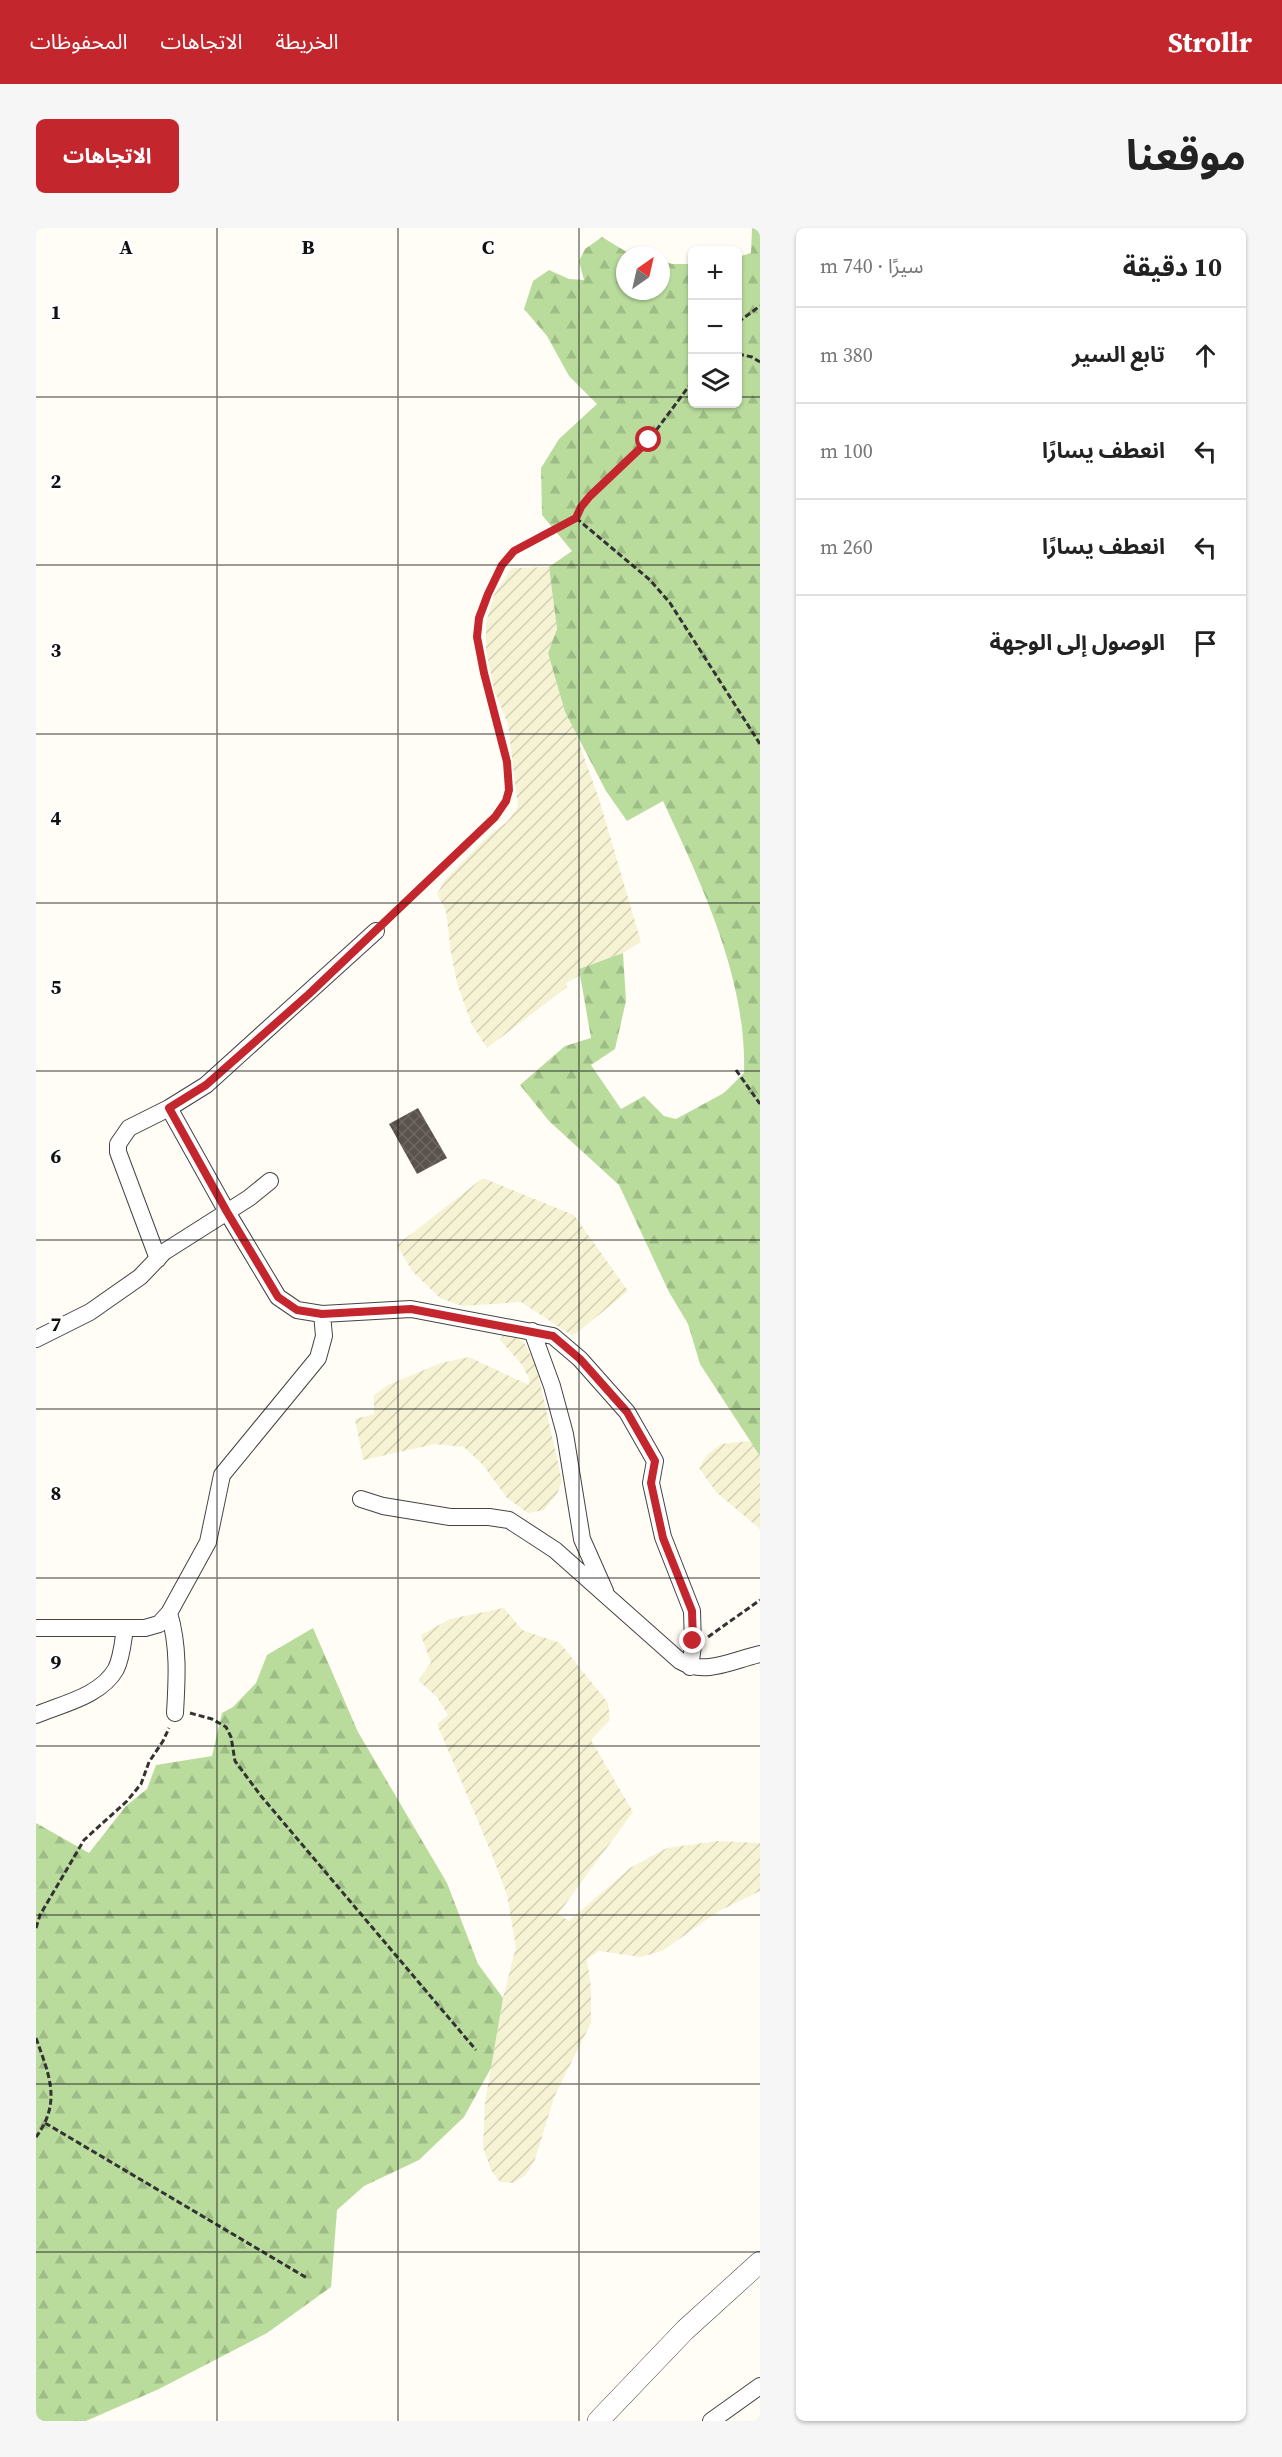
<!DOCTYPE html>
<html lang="ar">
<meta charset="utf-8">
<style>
:root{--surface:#fff;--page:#f6f6f6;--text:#222;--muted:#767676;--line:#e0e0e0;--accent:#c4262e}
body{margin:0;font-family:"Source Serif 4","Noto Sans Arabic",serif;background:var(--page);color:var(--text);direction:rtl}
.controls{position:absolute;right:18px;top:18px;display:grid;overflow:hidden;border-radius:9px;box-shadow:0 2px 4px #0004}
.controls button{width:54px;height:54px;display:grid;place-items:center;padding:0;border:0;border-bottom:2px solid var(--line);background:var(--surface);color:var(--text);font:30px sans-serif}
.compass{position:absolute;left:580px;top:18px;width:54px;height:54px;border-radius:50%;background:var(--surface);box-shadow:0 2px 4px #0004;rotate:34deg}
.stop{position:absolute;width:18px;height:18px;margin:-14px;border:4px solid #c4262e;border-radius:50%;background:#fff}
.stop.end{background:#c4262e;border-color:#fff;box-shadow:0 2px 6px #0008}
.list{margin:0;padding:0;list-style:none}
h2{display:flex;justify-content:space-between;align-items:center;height:78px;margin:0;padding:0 24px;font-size:26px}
h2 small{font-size:20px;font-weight:400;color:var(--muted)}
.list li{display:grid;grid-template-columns:39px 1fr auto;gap:18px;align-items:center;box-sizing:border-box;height:96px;padding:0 24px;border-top:2px solid var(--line)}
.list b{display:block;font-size:22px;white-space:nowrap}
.list em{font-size:20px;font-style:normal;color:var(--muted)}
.icon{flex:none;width:33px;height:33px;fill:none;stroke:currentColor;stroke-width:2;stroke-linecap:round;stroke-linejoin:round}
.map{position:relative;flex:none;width:724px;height:2193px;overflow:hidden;direction:ltr;border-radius:9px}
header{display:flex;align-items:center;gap:36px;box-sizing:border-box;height:84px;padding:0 30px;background:var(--accent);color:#fff}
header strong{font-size:28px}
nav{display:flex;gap:33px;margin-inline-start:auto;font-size:21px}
.intro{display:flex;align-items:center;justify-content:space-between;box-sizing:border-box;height:144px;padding:0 36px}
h1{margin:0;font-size:42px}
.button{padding:15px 27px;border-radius:9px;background:var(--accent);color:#fff;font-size:21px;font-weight:700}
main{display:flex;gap:36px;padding:0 36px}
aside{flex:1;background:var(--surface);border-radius:9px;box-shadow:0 2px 4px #0004}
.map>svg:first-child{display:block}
.farmland{fill:url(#farmland-furrows)}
.forest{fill:url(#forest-firs)}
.building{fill:url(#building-cross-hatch)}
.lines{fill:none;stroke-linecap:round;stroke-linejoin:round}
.minor-casing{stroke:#444;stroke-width:18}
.tertiary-casing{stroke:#444;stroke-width:22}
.path{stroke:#333;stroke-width:3;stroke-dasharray:6 3;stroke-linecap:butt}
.minor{stroke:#fff;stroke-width:16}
.tertiary{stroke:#fff;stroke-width:21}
.route{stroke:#c4262e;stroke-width:8}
.grid{fill:none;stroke:#111;stroke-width:1.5;stroke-opacity:0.55}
.grid-label{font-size:20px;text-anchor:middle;font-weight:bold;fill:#111;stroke:#fff;stroke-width:6;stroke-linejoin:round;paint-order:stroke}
</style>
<header>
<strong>Strollr</strong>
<nav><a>الخريطة</a><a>الاتجاهات</a><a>المحفوظات</a></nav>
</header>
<div class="intro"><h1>موقعنا</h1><a class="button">الاتجاهات</a></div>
<main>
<aside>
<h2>10 دقيقة<small>سيرًا · 740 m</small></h2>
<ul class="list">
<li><svg class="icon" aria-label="ahead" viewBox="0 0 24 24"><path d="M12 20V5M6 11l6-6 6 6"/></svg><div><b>تابع السير</b></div><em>380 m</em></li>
<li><svg class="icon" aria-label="left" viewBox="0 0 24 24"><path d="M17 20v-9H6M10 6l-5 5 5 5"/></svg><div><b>انعطف يسارًا</b></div><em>100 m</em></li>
<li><svg class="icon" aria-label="left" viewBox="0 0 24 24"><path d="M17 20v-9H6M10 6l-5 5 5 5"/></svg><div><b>انعطف يسارًا</b></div><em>260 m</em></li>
<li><svg class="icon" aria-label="arrive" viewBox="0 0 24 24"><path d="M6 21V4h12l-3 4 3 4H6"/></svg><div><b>الوصول إلى الوجهة</b></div></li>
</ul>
</aside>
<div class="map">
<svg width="724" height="2193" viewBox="0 0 724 2193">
<defs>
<pattern id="farmland-furrows" width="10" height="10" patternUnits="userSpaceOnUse" patternTransform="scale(1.5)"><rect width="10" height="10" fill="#f6f3d4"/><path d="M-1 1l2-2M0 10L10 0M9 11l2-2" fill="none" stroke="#d2cfb5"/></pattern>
<pattern id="forest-firs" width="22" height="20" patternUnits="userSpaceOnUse" patternTransform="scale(1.5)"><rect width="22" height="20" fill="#b9dc9c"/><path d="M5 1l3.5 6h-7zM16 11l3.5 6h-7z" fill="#9ebc85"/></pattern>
<pattern id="building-cross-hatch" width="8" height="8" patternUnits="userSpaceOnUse" patternTransform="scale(1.5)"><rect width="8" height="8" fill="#5a524d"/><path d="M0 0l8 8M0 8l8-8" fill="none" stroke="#6d6662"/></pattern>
</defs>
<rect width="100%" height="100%" fill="#fffdf5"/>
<path class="farmland" d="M513 339 521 401 512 425 529 484 537 498 563 571 605 714 587 725 544 741V747L530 755 531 759 451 820 436 797 421 755 415 725 410 683 401 666 409 652 452 608 471 594 482 579 472 496 458 462 450 421V395L458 367 476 340Z
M447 950 538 987 592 1063 537 1108 485 1074 426 1078 404 1070 376 1043 361 1017Z
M469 1105 478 1107 489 1116 500 1137 526 1253 521 1266 508 1282 492 1285 471 1270 447 1237 428 1219 399 1216 327 1232 319 1191 338 1186V1167L352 1157 405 1135 433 1129 493 1157V1150L486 1137 464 1112Z
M714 1213 724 1228V1301L680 1264 663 1240 671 1227 685 1216Z
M468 1380 486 1402 524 1415 572 1475 574 1492 555 1512 597 1584 522 1686 533 1693 594 1640 631 1620 681 1613 724 1615V1663L683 1683 626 1723 605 1729 563 1723 551 1731 555 1760V1795L519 1867 499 1931 490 1947 477 1955 464 1954 455 1942 447 1919 449 1875 467 1770 480 1719 471 1667 455 1624 401 1496 412 1487 401 1469 382 1452 395 1435 385 1407 414 1391Z"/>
<path class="forest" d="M716 0H724V1228L664 1136 652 1096 633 1064 583 957 513 893 484 857 529 818 555 810 543 741 587 725 590 773 579 821 555 837 585 881 608 868 628 888 640 891 688 865 708 845C711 751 666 657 627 573L591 593 570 563 529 484 512 425 521 401 513 339 536 323 506 287 505 240 523 211 561 176 533 148 511 108 488 81 497 53 513 42 533 51 548 52 543 33 549 21 566 9 589 23 606 27H589V63H625V32L636 36H656V176H702V29L715 25Z
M277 1400 322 1504 411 1655 442 1736 467 1770 455 1840 428 1889 383 1932 328 1958 301 1982 295 2059 231 2105 123 2161 50 2193H0V1595L53 1625 90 1578 111 1561 120 1537 176 1528 186 1485 197 1479 220 1455 231 1427Z"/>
<path class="building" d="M382 880 411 930 381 946 353 896Z"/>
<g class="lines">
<defs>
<path id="minor" d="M133 880 191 984 242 1069 261 1082 286 1086 375 1081 517 1108 544 1131 591 1184 619 1233 615 1255 627 1309 656 1383 657 1418 654 1439
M122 1031 82 924V916L93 900 133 880 170 857 340 703
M496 1103 516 1158 529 1206 546 1311 569 1363
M0 1111 54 1084 104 1049 128 1024 213 970 234 953
M325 1271 347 1278 414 1289H453L473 1292 519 1322 644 1433C669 1448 697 1432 724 1426
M133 1385C143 1418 141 1451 139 1485
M0 1400H109L123 1396 133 1385 172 1314 186 1247 282 1130 288 1108 286 1086
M0 1487C26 1476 65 1468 80 1441 86 1429 87 1413 89 1400
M675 2193 724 2158"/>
<path id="tertiary" d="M562 2193 649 2102 724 2034"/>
</defs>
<use href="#minor" class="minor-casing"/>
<use href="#tertiary" class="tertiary-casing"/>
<path class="path" d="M702 94 724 78
M702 126 716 129 724 134
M656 154 613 212 554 268 545 279 540 290 614 352 634 375 724 516
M350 694 459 589 470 573 473 562 471 534 448 445 441 409 443 390 466 337 478 323 540 290
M700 842 724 876
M672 1409 724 1372
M154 1485 176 1491 190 1499 195 1509 199 1533 225 1568 440 1822
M0 1700 4 1687 48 1612 91 1573 105 1556 113 1534 127 1513 133 1500
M0 1810C13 1847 26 1874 0 1909
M9 1895 271 2050"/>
<use href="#minor" class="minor"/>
<use href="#tertiary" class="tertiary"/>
</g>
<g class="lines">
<path class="route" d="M613 212 554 268 545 279 540 290 478 323 466 337 452 366 443 390 441 409 448 445 471 534 473 562 470 573 459 589 273 766 170 857 133 880 191 984 242 1069 261 1082 286 1086 375 1081 517 1108 544 1131 591 1184 619 1233 615 1255 620 1278 627 1310 656 1383 657 1413"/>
</g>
<path class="grid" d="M181 0V2193M362 0V2193M543 0V2193M0 169H656M702 169H724M0 337H724M0 506H724M0 675H724M0 843H724M0 1012H724M0 1181H724M0 1350H724M0 1518H724M0 1687H724M0 1856H724M0 2024H724"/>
<g class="grid-label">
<text x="90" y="26">A</text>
<text x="272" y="26">B</text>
<text x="452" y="26">C</text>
<text x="20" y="91">1</text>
<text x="20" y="260">2</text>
<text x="20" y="429">3</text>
<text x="20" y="597">4</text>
<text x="20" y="766">5</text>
<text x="20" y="935">6</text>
<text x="20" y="1103">7</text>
<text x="20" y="1272">8</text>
<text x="20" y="1441">9</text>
</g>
</svg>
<div class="controls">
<button>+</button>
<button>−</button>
<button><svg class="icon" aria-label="layers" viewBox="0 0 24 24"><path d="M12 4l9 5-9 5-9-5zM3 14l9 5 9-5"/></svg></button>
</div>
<svg class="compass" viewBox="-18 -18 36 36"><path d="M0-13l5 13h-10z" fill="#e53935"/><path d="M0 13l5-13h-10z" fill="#767676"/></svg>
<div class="stop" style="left:613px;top:212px"></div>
<div class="stop end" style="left:657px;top:1413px"></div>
</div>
</main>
